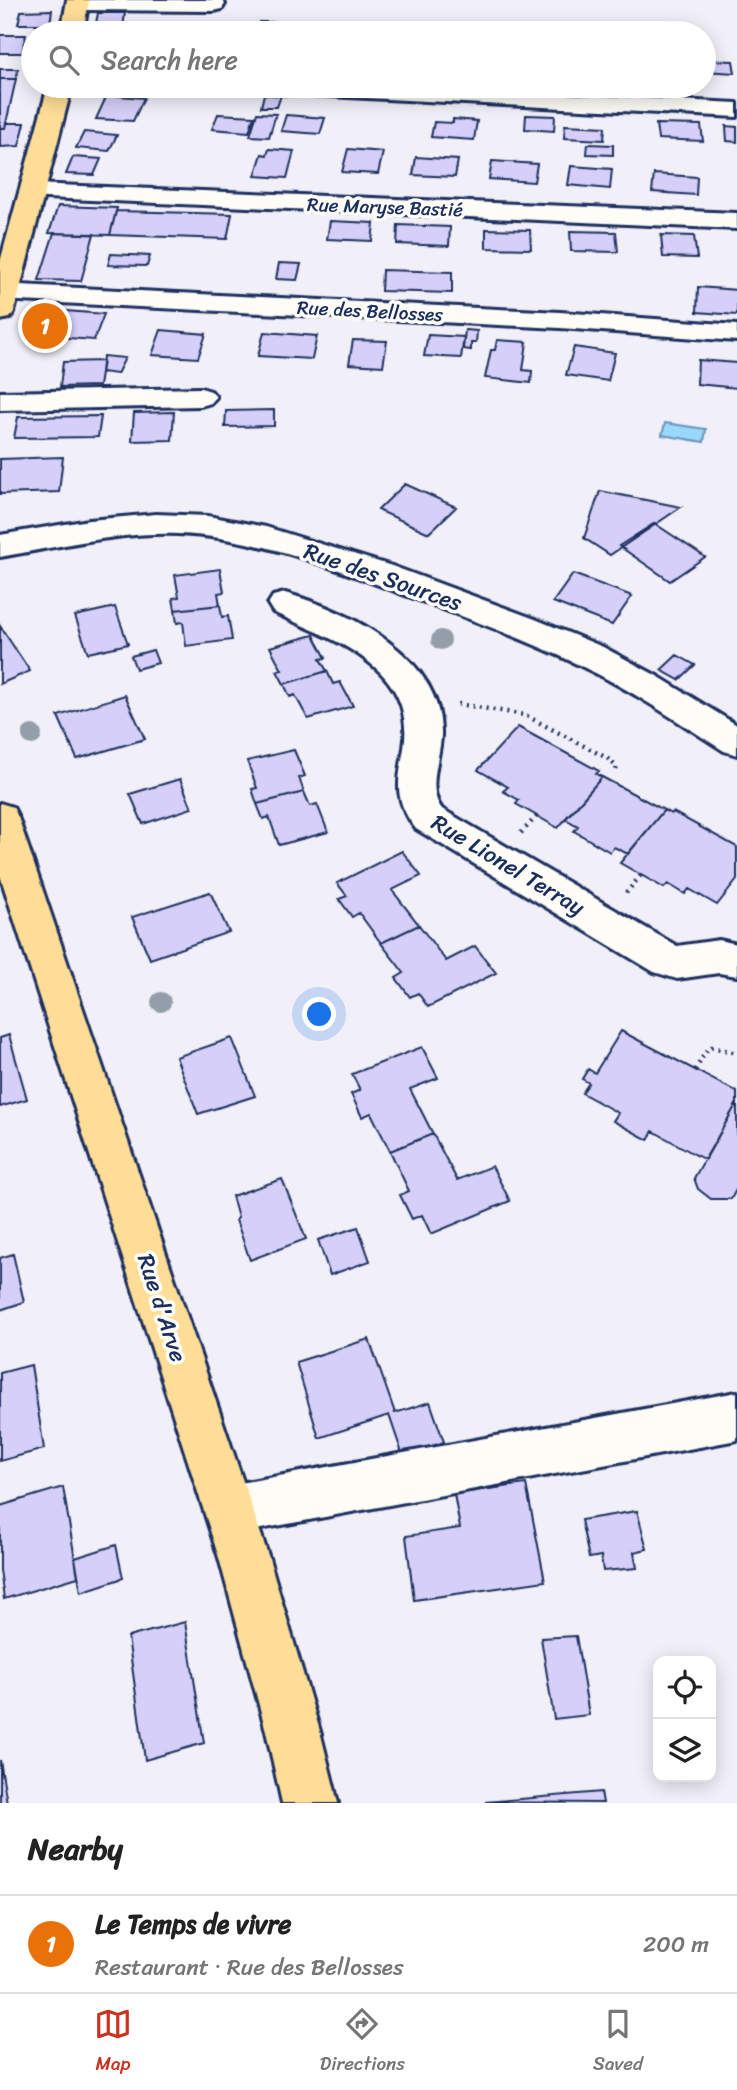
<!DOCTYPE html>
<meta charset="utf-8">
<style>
:root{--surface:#fff;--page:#f6f6f6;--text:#222;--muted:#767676;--line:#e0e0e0;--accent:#c8321e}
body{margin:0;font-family:Sriracha,sans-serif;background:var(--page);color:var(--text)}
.controls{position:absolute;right:21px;bottom:21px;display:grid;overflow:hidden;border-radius:14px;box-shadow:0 4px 18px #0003}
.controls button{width:63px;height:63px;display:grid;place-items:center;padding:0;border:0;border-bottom:2px solid var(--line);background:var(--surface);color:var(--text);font:35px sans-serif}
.you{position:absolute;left:320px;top:1015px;width:24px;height:24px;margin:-18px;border:5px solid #fff;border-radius:50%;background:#1a73e8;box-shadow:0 0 0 10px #1a73e833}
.badge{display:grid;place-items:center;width:46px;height:46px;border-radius:50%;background:var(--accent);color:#fff;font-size:23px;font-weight:700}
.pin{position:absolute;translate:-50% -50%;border:4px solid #fff;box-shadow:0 2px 7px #0006}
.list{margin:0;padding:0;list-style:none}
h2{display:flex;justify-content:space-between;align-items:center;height:91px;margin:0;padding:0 28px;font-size:30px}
h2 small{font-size:23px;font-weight:400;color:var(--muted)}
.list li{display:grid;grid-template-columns:46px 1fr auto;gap:21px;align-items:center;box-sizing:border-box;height:98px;padding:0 28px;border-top:2px solid var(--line)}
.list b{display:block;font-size:26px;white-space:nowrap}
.list p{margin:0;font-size:23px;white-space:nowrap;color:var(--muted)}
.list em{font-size:23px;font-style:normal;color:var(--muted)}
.icon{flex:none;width:38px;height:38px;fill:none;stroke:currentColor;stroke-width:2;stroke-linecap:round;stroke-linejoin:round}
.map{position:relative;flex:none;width:737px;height:1803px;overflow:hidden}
.search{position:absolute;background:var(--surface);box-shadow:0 4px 18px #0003;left:21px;right:21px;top:21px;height:77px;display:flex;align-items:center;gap:18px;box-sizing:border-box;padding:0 24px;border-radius:38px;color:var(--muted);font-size:26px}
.sheet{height:189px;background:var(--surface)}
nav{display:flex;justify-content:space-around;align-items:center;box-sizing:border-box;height:98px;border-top:2px solid var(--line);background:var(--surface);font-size:19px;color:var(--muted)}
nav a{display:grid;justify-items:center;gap:4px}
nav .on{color:var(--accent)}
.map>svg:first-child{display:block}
.water{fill:#9ad7fb;stroke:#6794bc;stroke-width:2}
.building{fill:#d6d0f9;stroke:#1b2f5e;stroke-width:2}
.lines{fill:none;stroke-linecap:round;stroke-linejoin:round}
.minor-casing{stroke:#1b2f5e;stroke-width:6}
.major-casing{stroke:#1b2f5e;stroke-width:6}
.path{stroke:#1b2f5e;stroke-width:4.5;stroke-dasharray:2 5;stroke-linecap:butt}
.minor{fill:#fdfcf7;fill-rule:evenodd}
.major{fill:#fedd96;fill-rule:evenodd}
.tree{fill:#939eaa}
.labels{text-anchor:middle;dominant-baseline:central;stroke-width:7;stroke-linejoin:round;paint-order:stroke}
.far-street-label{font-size:19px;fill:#1b2f5e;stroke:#fdfcf7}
.street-label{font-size:23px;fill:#1b2f5e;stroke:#fdfcf7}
</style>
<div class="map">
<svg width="737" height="1803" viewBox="0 0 737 1803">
<rect width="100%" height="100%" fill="#f1eff8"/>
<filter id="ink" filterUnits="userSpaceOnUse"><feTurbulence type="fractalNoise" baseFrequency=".0143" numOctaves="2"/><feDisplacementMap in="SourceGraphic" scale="14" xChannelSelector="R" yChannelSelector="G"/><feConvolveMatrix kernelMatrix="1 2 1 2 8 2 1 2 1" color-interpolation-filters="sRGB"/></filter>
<g filter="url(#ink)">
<path class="water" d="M665 423 706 429 704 442 662 435Z"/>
<path class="building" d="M52 10 50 24H18L21 11Z
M98 13H125L123 28H95Z
M259 22H282L281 33H258Z
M328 26 368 27 367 33H327Z
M0 35H26L22 53H0Z
M704 60 733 61 735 73 704 71Z
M0 69H18L16 79H0Z
M0 79H16L5 128H0Z
M513 86H597V91Z
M264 94 281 95 277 107H261Z
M107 95 144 98 133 121 96 119Z
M257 113 276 114 269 137 250 136Z
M218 114 254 116 249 132 212 129Z
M286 115 325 118 320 134 281 131Z
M526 115 555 116 554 131 525 129Z
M453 119 477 121 474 140 431 137 434 122 453 123Z
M6 123H25L19 146 0 147V128H5Z
M656 124 701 125 703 141 658 139Z
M565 125 605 127 604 140 564 138Z
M726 126 737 127V142L727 141Z
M84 132 117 135 109 151 76 148Z
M588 144 613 145V155L587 154Z
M269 149 294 151 287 178 255 176 262 154 267 155Z
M348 149 383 152 378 174 342 172Z
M73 157 101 159 94 175 66 174Z
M416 157 458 160 455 177 413 175Z
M492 161 537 164 534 182 489 179Z
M571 166 612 169 610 189 568 185Z
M654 174 697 177 696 195 652 192Z
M58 206 117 208 110 235 49 233Z
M116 211 232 214 227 239 110 235Z
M330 221 374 223 372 241 327 239Z
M398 225 450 227 449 246 397 244Z
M486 229 530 230 531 249 486 248Z
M570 231 616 232 618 252 571 251Z
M54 233 94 234 81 281 39 280Z
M661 235 694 236 697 258 663 257Z
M111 254 150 256 147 266 108 265Z
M279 263 301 264 297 280 276 279Z
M382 270 452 272V293L381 291Z
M698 287 737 290V315L697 312Z
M52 310 104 314 94 340 56 337 53 343 26 340 40 312Z
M161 330 206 334 198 358 152 355Z
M465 330 477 331 476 343H471V350L463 349Z
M264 332 317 336 312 359 258 356Z
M428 335 464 337 461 358 424 356Z
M353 340 387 341 383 366 349 364Z
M497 340 527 342 523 370 532 371 531 383 485 378 491 350H495Z
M574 347 615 353 608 381 566 375Z
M103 356 125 358 117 374 101 372Z
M698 360 737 363V388L697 384Z
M103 361 99 386 60 387 63 362Z
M274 410V426L225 427 226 411Z
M174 412 172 440 132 441 134 413Z
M101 416 98 437 14 438 18 417Z
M63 457 59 492 0 494V459Z
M405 484 456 507 429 533 378 510Z
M600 491 681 507 610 555 584 538Z
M655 523 657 525 705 557 670 581 619 546Z
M220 569 224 592 218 593 220 605 175 610 173 598 179 597 175 575Z
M573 574 632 596 612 625 553 602Z
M220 605 222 617 228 616 232 640 186 646 183 622 177 623 175 610Z
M115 607 128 644 88 653 75 616Z
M0 626 30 671 0 684Z
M314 635 326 658 320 659 327 671 284 684 277 671 282 670 270 647Z
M153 650 158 663 136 669 131 656Z
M677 655 695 665 679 680 661 670Z
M327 671 333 684 340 682 353 706 308 719 295 695 290 697 284 684Z
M125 695 145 739 77 759 58 716Z
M518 727 599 771 596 774 602 777 558 828 516 804 519 800 503 791 508 787 478 770Z
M294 750 305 776 299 778 304 792 257 804 252 789 257 788 247 761Z
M602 777 664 810 628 854 614 847 610 852 574 831 578 826 565 819Z
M180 779 192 808 143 824 130 794Z
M304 792 310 806 317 804 328 832 279 845 269 817 263 819 257 804Z
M664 810 671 814 673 812 737 847V880L717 905 689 889 685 894 668 884 664 888 620 863Z
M402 851 421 876 392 890 419 925 381 943 359 913 352 917 339 899 347 896 337 883Z
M210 892 229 932 150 959 132 917Z
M419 925 446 961 475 946 496 973 428 1007 418 993 410 997 396 978 404 973 381 943Z
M621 1031 737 1092V1103L705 1160 653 1131 648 1140 613 1121 618 1113 582 1093 589 1083 582 1079 588 1069 595 1073Z
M9 1035 27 1099 0 1107V1038Z
M232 1038 255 1096 198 1114 176 1057Z
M422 1047 438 1078 410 1089 433 1134 390 1151 371 1113 362 1117 351 1094 360 1090 352 1074Z
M737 1103V1188L731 1199H711L698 1189 694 1178Z
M433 1134 457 1180 492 1166 510 1201 431 1234 422 1215 412 1219 400 1195 409 1191 390 1151Z
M282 1179 306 1239 250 1260 236 1220 238 1218 232 1196Z
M358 1227 370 1261 330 1275 318 1240Z
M13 1254 24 1302 0 1310V1258Z
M369 1339 395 1413 430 1402 444 1442 403 1456 389 1415 319 1438 296 1362Z
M31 1365 44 1449 0 1461V1373Z
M526 1484 545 1581 414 1600 406 1536 460 1528 454 1494Z
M63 1487 78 1577 4 1599 0 1570V1506Z
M637 1511 647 1549 634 1552 637 1568 603 1571 601 1556 589 1558 581 1520Z
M116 1545 123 1578 81 1592 75 1558Z
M185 1622 204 1743 145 1760 128 1637Z
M576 1636 589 1715 554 1719 541 1638Z
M0 1760 7 1803H0Z
M601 1792 603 1803 485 1802Z"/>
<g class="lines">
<defs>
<path id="minor" d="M69 0H222L225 4 222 9 214 11 78 10 70 8 67 3Z
M258 86H403L737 103V117L270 93 262 91Z
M33 184 737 213V229L24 197 20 192 24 187Z
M0 284 560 312 737 325V341L560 328 0 300Z
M201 388 211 391 216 397 211 403 201 406 0 410V392Z
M156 514 208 516 266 527 392 566 535 619 603 647 659 677 737 725V755L724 751C677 721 630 689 579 665 519 636 455 614 392 590 323 564 253 537 178 534 118 532 59 547 0 557V535L89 520Z
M285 593C349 611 444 657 441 736 440 760 426 788 442 809L677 946 719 940 737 944V976L719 973 677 979 654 972 416 829C393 799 398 783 404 748 417 665 332 640 273 612L268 604 273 596Z
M737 1392V1440L229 1535 211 1528 204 1510 211 1492 229 1485Z"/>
<path id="major" d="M67 0H89L83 33H61Z
M48 86H72L14 312 10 318 0 320V262Z
M0 803 13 807 18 817 269 1558 320 1731 338 1803H282L266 1731 219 1558 0 875Z"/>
</defs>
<use href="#minor" class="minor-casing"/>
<use href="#major" class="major-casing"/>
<path class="path" d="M458 704 525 715 607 758 617 767 615 774
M521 833 537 816
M626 893 641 875
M695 1070 707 1050 712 1047 737 1053"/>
<use href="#minor" class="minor"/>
<use href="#major" class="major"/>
</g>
<g class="tree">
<circle cx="441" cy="640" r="10"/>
<circle cx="32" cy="735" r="10"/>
<circle cx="161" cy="1002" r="10"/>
</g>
</g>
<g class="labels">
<g class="far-street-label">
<text transform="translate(385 207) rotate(2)">Rue Maryse Bastié</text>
<text transform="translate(370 311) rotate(3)">Rue des Bellosses</text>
</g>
<g class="street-label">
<text transform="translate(383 577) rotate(19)">Rue des Sources</text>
<text transform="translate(508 865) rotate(31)">Rue Lionel Terray</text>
<text transform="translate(162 1308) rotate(72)">Rue d'Arve</text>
</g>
</g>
</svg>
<div class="controls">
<button><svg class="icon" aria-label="locate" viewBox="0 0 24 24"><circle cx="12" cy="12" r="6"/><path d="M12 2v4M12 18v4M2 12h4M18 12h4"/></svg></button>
<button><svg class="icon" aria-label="layers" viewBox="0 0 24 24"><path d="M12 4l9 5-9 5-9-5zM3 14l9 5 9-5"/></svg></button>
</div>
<div class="you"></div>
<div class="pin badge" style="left:45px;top:326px;background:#e8710a">1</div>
<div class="search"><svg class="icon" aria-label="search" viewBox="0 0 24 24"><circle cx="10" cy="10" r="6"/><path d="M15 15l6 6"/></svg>Search here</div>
</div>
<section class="sheet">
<h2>Nearby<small></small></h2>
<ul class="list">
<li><span class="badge" style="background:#e8710a">1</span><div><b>Le Temps de vivre</b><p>Restaurant · Rue des Bellosses</p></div><em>200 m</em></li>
</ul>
</section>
<nav>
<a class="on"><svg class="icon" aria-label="map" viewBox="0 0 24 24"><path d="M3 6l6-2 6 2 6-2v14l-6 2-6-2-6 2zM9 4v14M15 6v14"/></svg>Map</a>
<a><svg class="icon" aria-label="directions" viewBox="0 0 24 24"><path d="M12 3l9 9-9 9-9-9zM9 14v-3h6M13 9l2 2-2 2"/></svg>Directions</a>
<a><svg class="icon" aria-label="saved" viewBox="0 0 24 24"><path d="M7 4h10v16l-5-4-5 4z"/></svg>Saved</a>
</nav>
